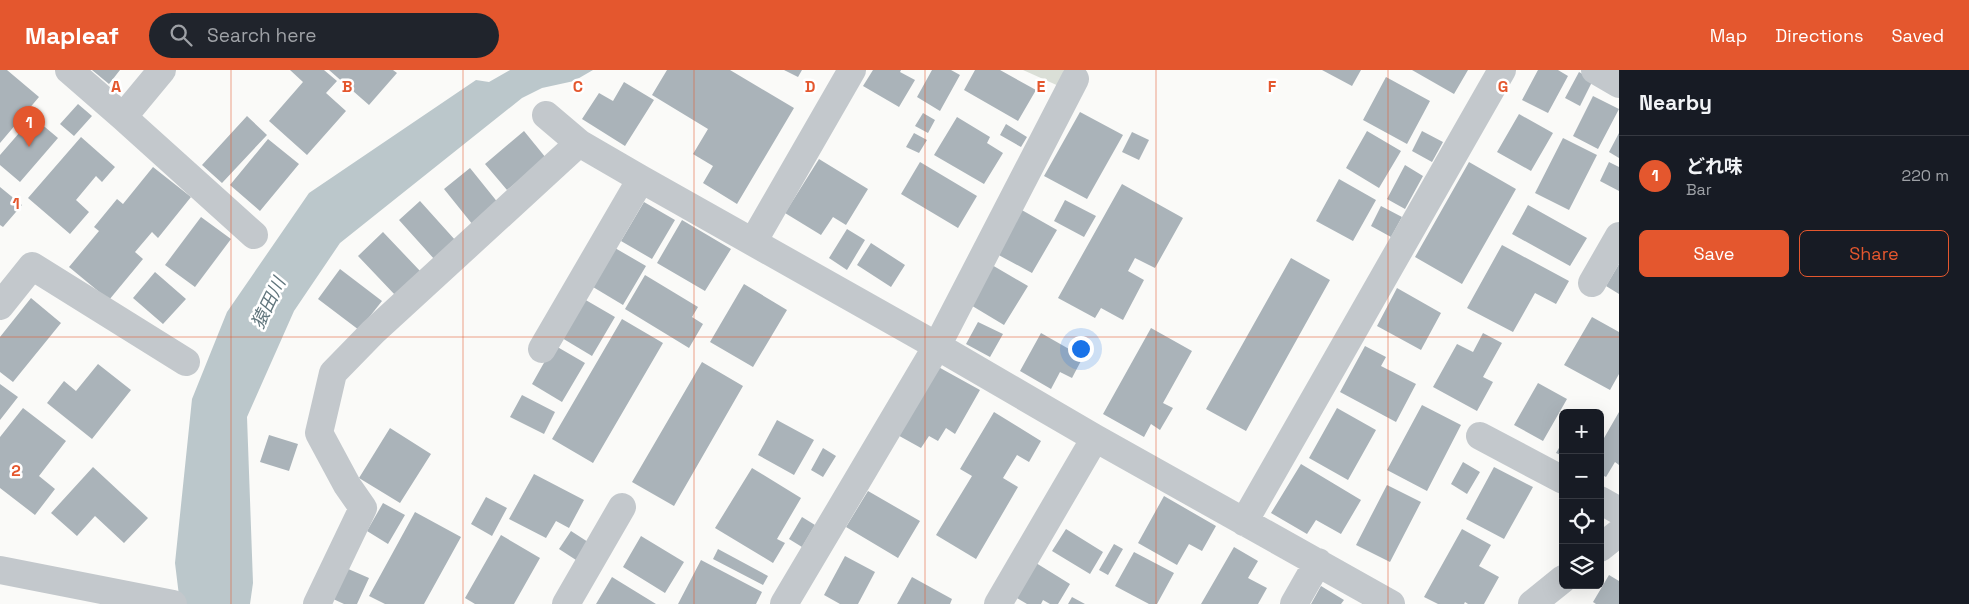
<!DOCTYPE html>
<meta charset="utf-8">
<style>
:root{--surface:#171b24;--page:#20242c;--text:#f1f3f6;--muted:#9ea1a6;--line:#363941;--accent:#e4572e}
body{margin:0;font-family:"Space Grotesk","Noto Sans JP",sans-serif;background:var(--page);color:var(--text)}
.controls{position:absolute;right:15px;bottom:15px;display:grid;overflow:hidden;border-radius:8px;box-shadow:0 5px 20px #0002}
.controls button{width:45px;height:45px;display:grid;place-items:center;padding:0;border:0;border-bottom:1px solid var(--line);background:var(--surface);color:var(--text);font:25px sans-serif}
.you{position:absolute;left:1080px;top:278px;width:18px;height:18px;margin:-12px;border:4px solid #fff;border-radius:50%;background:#1a73e8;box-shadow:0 0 0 8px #1a73e833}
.badge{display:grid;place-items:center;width:32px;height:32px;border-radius:50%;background:var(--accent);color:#fff;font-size:16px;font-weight:700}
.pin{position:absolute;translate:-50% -41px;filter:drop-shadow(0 1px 2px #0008)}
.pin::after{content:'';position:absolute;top:26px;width:18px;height:15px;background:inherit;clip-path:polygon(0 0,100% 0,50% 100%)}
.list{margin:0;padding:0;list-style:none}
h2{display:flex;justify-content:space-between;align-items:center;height:65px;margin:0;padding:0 20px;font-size:21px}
h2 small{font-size:16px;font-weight:400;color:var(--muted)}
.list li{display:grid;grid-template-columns:32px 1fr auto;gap:15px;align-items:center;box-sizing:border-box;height:80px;padding:0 20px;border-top:1px solid var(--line)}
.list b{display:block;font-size:19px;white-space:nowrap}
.list p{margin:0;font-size:16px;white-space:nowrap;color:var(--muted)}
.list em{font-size:16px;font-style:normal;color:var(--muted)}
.actions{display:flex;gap:10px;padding:15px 20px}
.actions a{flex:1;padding:11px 0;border:1px solid var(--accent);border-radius:8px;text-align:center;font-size:18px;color:var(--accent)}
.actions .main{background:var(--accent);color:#fff}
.icon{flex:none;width:28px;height:28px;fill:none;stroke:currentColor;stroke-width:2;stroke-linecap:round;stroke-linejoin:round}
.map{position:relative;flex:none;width:1619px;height:534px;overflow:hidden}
header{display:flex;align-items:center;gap:30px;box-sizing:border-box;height:70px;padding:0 25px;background:var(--accent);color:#fff}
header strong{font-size:24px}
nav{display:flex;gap:28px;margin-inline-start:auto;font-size:18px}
.search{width:350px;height:45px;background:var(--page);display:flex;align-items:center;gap:12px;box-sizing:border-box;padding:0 18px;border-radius:28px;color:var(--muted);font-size:19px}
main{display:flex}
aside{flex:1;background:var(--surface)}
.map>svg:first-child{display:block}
.green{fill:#dadfd7}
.water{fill:#bbc7cb}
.building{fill:#aab3b9}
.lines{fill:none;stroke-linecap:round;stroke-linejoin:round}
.minor{stroke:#c3c8cc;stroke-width:28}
.tertiary{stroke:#c3c8cc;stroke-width:28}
.grid{fill:none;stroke:#e4572e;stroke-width:1;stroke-opacity:0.55}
.labels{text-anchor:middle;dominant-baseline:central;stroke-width:5;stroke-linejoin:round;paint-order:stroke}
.water-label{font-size:18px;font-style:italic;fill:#60757c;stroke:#fff}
.grid-label{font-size:16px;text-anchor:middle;font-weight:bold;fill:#e4572e;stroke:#fff;stroke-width:5;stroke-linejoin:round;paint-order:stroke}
</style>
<header>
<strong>Mapleaf</strong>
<div class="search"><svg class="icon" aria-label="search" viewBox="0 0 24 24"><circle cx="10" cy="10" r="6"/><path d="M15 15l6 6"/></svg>Search here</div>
<nav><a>Map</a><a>Directions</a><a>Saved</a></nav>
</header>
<main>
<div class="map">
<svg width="1619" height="534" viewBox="0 0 1619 534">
<rect width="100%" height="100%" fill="#fafaf8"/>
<path class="green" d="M1023 0H1073L1061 17Z"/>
<path class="water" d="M510 0H593L574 11 542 18 522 28 340 173 294 241 247 347 253 513 250 534H180L175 493 192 329 227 242 309 123 476 10 489 12Z"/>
<path class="building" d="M0 0H7L39 27 0 73Z
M92 0H120L109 14Z
M290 0H324L337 11 326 23 346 41 307 85 269 51 303 12Z
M329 0H393L397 3 369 35Z
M667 0H730L794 38 737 134 703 113 713 96 693 84 708 59 652 25Z
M784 0H802L798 7Z
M873 0H901L900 2 915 10 899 37 863 16Z
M932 0H951L960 5 940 41 917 27Z
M975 0H1000L1036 20 1018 51 964 20Z
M1322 0H1361L1352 16Z
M1412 0H1468L1454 24Z
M1538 0H1558L1568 6 1548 43 1522 30Z
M1579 2 1593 10 1580 36 1565 28Z
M1386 7 1430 31 1407 74 1363 50Z
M624 12 654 30 625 76 582 49 599 23 613 31Z
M1593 26 1619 39 1598 79 1573 66Z
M78 34 92 46 74 66 60 54Z
M1080 42 1123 65 1087 129 1044 106Z
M923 43 935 50 928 63 915 56Z
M1519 44 1553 63 1531 101 1497 82Z
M247 46 267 65 222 113 202 95Z
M33 47 58 68 20 112 0 95V85Z
M957 47 990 67 987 73 1003 83 984 114 934 85Z
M1006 54 1027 67 1021 77 1000 65Z
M524 61 546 88 507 120 485 94Z
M1367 61 1401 81 1379 118 1346 98Z
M1422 61 1443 72 1432 92 1412 81Z
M1132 62 1149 70 1139 90 1122 82Z
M914 63 927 70 919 83 906 77Z
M1619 63V88L1609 82Z
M81 67 115 97 102 112 96 106 76 130 89 142 70 164 28 128Z
M1563 68 1597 85 1569 140 1535 123Z
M268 69 299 94 260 141 230 115Z
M819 89 868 119 846 155 833 147 821 165 785 143Z
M920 92 977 126 958 158 901 124Z
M1469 92 1516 119 1462 214 1415 187Z
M1609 92 1619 97V121L1600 111Z
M1405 95 1423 106 1405 139 1387 129Z
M153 97 191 127 158 168 152 162 135 182 143 189 109 230 69 197 99 161 94 157 117 129 123 134Z
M470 98 499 134 473 155 444 119Z
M1339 109 1376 130 1353 171 1316 151Z
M1122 114 1183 148 1155 198 1135 188 1128 201 1144 210 1123 250 1101 238 1095 248 1058 228Z
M0 117 22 135 3 157 0 155Z
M1065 130 1096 146 1084 167 1054 151Z
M420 131 456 171 435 190 399 150Z
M644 132 675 150 652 189 621 171Z
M1528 135 1587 168 1570 196 1512 164Z
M1381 136 1402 147 1391 167 1371 156Z
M1020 139 1057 160 1032 203 995 183Z
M201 147 231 169 195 217 165 195Z
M682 150 731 179 705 221 657 193Z
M847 159 865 170 847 200 829 188Z
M383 162 421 202 396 226 358 186Z
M871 173 905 195 891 217 857 195Z
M1502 175 1569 211 1556 234 1535 223 1513 262 1467 238Z
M615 178 646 196 623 235 593 217Z
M1291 188 1330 210 1246 361 1206 339Z
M1619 194V224L1606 216Z
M992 195 1028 216 1004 255 969 234Z
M340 199 382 231 359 260 318 229Z
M155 202 186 229 163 254 133 228Z
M645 205 698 237 692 247 703 254 689 278 625 239Z
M744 214 787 240 753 297 710 272Z
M1397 218 1441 243 1421 280 1377 256Z
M31 228 61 253 13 312 0 302V267Z
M584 229 615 247 592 286 562 268Z
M1592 247 1619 262V304L1610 320 1564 295Z
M622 249 663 273 593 393 552 369Z
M978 252 1003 264 990 287 966 274Z
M1151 258 1192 281 1163 333 1173 338 1160 360 1151 354 1144 367 1103 344Z
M1041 263 1083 287 1072 308 1060 302 1051 319 1020 301Z
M1483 263 1502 273 1483 307 1493 312 1477 341 1433 317 1457 274 1473 282Z
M554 275 585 293 562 332 532 314Z
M1365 276 1386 287 1381 296 1416 314 1396 352 1340 322Z
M702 292 743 316 674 436 632 412Z
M98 294 131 320 92 369 47 333 64 311 76 321Z
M933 294 980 320 955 364 946 358 938 371 929 366 921 378 894 363Z
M1538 313 1567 329 1543 371 1514 355Z
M0 314 18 327 0 350Z
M522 325 555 342 544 364 510 347Z
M1422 335 1461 355 1427 421 1387 400Z
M23 338 66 371 39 406 55 419 35 445 0 418V367Z
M1337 338 1376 360 1348 410 1309 388Z
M994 342 1041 371 1029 392 1017 385 1003 408 1018 417 976 489 936 465 972 406 960 399Z
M1619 342V395L1615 392 1606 407 1600 404V375Z
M777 350 814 370 794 405 758 385Z
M390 358 431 384 400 433 359 408Z
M269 365 298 374 289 401 260 392Z
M1563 371V386L1556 383Z
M823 378 836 386 823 407 811 400Z
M1463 392 1480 402 1467 424 1451 414Z
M1301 394 1361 430 1341 464 1316 450 1307 464 1271 443Z
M93 397 148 448 124 473 95 446 77 466 51 443Z
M1494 397 1533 417 1504 469 1466 449Z
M752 398 801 428 777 469 785 473 773 493 715 458Z
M534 404 584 430 569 458 556 451 546 468 509 449Z
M1387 415 1421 432 1390 492 1356 475Z
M868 421 920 451 898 488 846 457Z
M1164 426 1216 456 1202 481 1189 474 1177 495 1138 473Z
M486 427 507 438 492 466 471 454Z
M383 433 405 445 388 474 367 461Z
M415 442 461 467 424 534H385L369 526Z
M802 447 815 455 802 477 789 469Z
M1066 459 1103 482 1090 504 1052 481Z
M1462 459 1491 475 1479 496 1499 507 1484 534H1468L1465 532 1464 534H1438L1424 527Z
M571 461 588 472 576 490 559 479Z
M501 465 540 488 514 534H475L465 528Z
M641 466 684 492 665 523 623 497Z
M1114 474 1123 479 1108 505 1099 500Z
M1234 477 1258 491 1248 508 1267 518 1258 534H1201Z
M718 479 768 506 763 515 713 489Z
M1134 482 1174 503 1157 534H1149L1115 516Z
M845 486 875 502 858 534H840L824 525Z
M701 490 762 522 756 534H678Z
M1036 493 1070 514 1058 534H1050L1043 530 1041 534H1027L1015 527Z
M346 498 369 508 357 534H344L331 528Z
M1609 505 1619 511V534H1596L1593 532Z
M612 507 656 534H596Z
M912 507 952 529 950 534H897Z
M1321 516 1344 530 1341 534H1311Z
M1072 527 1085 534H1068Z"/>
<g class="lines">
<path class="minor" d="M69 0 123 47 254 165
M1595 0 1619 14
M546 45 579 73 641 109 937 276 1095 368 1391 534
M123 47 162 0
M753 172 852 0
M1592 213 1619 166
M0 236 32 196 186 292
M542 279 641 109
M1480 366 1563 410
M1600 430 1619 441
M1244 452 1502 0
M1600 478 1619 463
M317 534 363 438 347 415 319 363 333 303 373 262 579 73
M566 534 622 437
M784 534 937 276 1075 9
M998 534 1095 368
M1294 534 1318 492
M1532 534 1563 509"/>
<path class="tertiary" d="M0 500 173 534"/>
</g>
<path class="grid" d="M231 0V534M463 0V534M694 0V534M925 0V534M1156 0V534M1388 0V534M0 267H1619"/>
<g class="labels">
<g class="water-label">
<text transform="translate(268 233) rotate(-64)">猿田川</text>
</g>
</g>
<g class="grid-label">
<text x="116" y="22">A</text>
<text x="347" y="22">B</text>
<text x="578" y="22">C</text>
<text x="810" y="22">D</text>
<text x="1041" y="22">E</text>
<text x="1272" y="22">F</text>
<text x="1503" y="22">G</text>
<text x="16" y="139">1</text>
<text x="16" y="406">2</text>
</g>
</svg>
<div class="controls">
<button>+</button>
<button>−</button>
<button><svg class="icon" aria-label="locate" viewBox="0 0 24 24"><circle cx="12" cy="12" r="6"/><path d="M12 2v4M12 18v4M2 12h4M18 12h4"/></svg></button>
<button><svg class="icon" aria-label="layers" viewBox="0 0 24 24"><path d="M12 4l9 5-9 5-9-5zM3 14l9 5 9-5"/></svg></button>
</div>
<div class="you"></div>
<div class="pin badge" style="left:29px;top:77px">1</div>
</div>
<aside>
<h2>Nearby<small></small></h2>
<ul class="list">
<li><span class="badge">1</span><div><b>どれ味</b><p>Bar</p></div><em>220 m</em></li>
</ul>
<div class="actions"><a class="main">Save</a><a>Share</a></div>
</aside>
</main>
